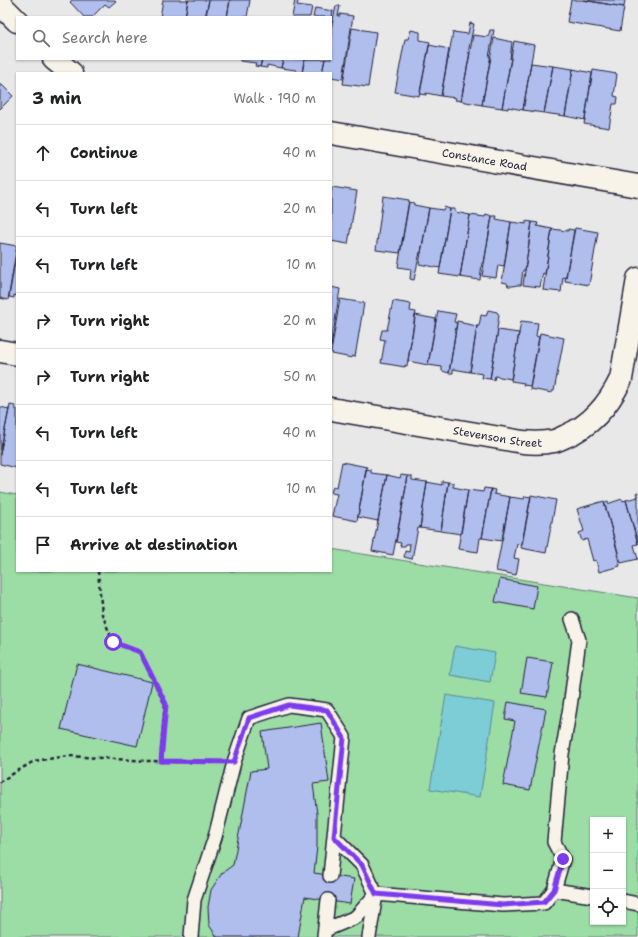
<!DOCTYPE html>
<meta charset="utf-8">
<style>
:root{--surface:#fff;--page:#f6f6f6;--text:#202124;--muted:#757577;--line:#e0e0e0}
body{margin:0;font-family:"Shantell Sans",sans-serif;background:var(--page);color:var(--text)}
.controls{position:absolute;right:12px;bottom:12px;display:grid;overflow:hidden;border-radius:0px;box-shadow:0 1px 3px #0004}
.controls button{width:36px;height:36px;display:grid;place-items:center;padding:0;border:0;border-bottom:1px solid var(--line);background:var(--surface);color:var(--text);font:20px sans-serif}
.stop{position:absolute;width:12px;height:12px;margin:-9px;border:3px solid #7c3aed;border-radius:50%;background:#fff}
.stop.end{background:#7c3aed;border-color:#fff;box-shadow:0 1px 4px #0008}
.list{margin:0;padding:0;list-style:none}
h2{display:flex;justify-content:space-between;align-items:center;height:52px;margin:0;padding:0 16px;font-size:17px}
h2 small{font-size:13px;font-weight:400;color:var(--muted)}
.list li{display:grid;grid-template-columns:26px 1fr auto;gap:12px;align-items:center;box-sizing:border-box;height:56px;padding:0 16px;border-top:1px solid var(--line)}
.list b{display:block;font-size:15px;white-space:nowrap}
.list em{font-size:13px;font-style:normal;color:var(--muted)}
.icon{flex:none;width:22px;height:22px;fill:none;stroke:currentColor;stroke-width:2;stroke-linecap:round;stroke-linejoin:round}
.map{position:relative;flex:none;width:638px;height:937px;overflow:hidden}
.search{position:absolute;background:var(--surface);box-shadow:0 1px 3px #0004;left:16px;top:16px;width:316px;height:44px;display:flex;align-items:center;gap:10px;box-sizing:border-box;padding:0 14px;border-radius:0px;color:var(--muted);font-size:15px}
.panel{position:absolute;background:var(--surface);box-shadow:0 1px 3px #0004;left:16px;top:72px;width:316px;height:500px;border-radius:0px}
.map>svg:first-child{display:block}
.green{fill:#9cdca5;stroke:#5f7f70;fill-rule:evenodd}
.water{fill:#7dcdd6;stroke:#598998}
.building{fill:#b0beee;stroke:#22223b}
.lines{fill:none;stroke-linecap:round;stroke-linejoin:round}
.service-casing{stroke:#22223b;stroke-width:16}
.minor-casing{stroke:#22223b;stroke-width:25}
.path{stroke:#22223b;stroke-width:2.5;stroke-dasharray:4 3;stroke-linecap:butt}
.service{stroke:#f7f3e8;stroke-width:13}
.minor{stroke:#f7f3e8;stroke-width:22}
.route{stroke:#7c3aed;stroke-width:5}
.labels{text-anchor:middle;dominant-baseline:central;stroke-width:4;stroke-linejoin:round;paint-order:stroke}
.street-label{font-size:11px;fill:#22223b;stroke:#f7f3e8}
</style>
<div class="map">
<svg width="638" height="937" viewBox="0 0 638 937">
<rect width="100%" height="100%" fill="#e9e8e9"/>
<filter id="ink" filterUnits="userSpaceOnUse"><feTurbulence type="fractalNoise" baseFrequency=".025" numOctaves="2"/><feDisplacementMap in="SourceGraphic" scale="8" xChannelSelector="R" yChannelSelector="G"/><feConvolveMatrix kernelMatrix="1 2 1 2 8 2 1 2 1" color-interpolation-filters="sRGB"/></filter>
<g filter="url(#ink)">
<path class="green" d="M0 492 17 495V571H331V549L638 598V937H0ZM593 820H623V922H593Z"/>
<path class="water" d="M455 646 495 653 490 682 450 675Z
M446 695 495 703 480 797 430 789Z"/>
<path class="building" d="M72 0H115L116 1 109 7 105 4 92 17H84L70 2Z
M163 0H188L185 17H160Z
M188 0H209L205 17H185Z
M209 0H230L227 17H206Z
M230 0H250L247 17H227Z
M295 0H300V1H298L297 5 312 7 310 17H292Z
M571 0H583L624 7 620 31 567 22Z
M583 0H625L624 7Z
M336 6H340L338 16H340V14L353 16 343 79 331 77V73H322L325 59H331V29Z
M315 8 333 11 331 23V17H313Z
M470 23 474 24 468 53H470L461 101 455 100 456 98 441 96 453 32 468 34Z
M352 28 376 32 368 87 343 84Z
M411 30 420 32V40L430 42 419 96 395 92 405 39H408Z
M490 30H494L489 57H491L482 105 461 101 473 35 488 37Z
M494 38 512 42 510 59H511L502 108 482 105Z
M514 41 534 45 523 110 508 107V109L502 108Z
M429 45 449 49 441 96 426 93V95L420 94Z
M240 59H262L260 67 255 66 256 63 240 61Z
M262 59H283L281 68 267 65V68L260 67Z
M283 59H304L302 73H296V70L281 68Z
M305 59H325L322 73H302Z
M531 63 553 66 544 113 523 110Z
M553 66 573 69 565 116 544 113Z
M573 69 592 73 585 120 565 116Z
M593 70 617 74 614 96 618 97 617 104H613L609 128 584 124Z
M0 83 13 96 0 109Z
M332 187 357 191 348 244 331 241V195Z
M383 196 409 200 400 253 376 250Z
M409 202 414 203V205L429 208 421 253 420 252 414 280 410 279 411 269 398 267Z
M444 207 450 209 440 268 419 264 429 208 443 210Z
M450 209H455V212L470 215 460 277 439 274Z
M486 214 492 216 484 263H482L480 280 460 277 470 215 485 217Z
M492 216H497L496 219 511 222 504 266 498 265 496 278 482 276Z
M526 221 532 222 525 270H523L521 285H517L513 286H508L507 283 502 282 511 222 526 224Z
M532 222 538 223 537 226 552 229 545 274 543 273 540 287 523 285Z
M575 228 598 232 589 285 565 281Z
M552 229 568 231V229L574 230 566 278 563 277 561 292 543 290Z
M0 243 17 246 8 300 0 298Z
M17 249V296L14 295V298L9 297Z
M331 287 340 289 331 347Z
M340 299 364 303 355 357 352 356V358L332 354 333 353 331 352Z
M393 301 411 304 410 311 416 312 407 366 405 365V367L381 363 385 340 380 339 382 330H387Z
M488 310 497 312 499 315 497 329 498 330 490 379 482 378 483 374 470 372 477 326H479L481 315 486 316Z
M438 311 456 314 454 322 457 323 449 373 442 371V367L428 365Z
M415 315 436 319 428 365 408 361Z
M457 321 462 322V323L477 326 470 372 453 369V373H449Z
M521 321 538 323 536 336 539 337 530 386 523 385 524 383 511 381Z
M498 330 519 333 511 379 495 376 494 380 490 379Z
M540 333 564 338 554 391H552V393L530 389Z
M10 405 15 406V409H17V468L0 464V454Z
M0 407 9 409 0 454Z
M342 462 367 467 357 521 332 516 337 494 331 493 333 486 337 487Z
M366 469 371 470V473L387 475 378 521 358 517Z
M387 475 400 478 401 475 408 476 393 555 372 551Z
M408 476H412V480L427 482 420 528H418L412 559 404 557 405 551 409 552 410 544H406L405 546H400L401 543 396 542Z
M442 481 448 482 441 531 420 528 427 482 442 485Z
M448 482 454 483 453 487 468 490 461 534 441 531Z
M484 488 491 489 482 538H480L478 552 458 549 468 490 483 492Z
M491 489 495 490 494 494 510 497 502 541 482 538Z
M638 492V544L626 500 638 497 636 493Z
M531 495 556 500 546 553 521 548Z
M525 496 531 497 522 545 517 544 514 558 519 559 516 575 496 571 510 497 524 499Z
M622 499 623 501 626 500 638 544 634 545 638 559 621 563 604 502 608 501 609 505 610 503Z
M604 501 618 554H617L620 566 599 572 596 560 593 561 587 539 582 541 579 533 584 531 577 509Z
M500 579 537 586 533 609 495 602Z
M527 658 553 662 547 697 521 693Z
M77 664 152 682 137 746 61 729Z
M508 702 546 709 530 790 503 785 515 721 505 719Z
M321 723 329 782 313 784 317 814V847L314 873 354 879 350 904 305 897 298 937H217L209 925 208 907 211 890 222 873 233 865 251 771 267 769 262 732Z"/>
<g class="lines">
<defs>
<path id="service" d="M554 890 563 859 554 842 562 754 570 707 579 640 572 619
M623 901 638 904
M325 930 356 917 376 894 362 865 334 837
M324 936 328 900
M191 937 194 900 215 837 234 762 249 718 289 705 327 710 344 737 330 876
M369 937 376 894 503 905 544 903 554 890 593 896"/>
<g id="minor">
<path d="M0 4 17 21"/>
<path d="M54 59 71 73"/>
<path id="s1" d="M331 133 638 186"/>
<path d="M0 351 17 354"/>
<path id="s2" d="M331 409 523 442C533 443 544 443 554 441 558 440 562 438 566 436 592 425 609 404 621 379L638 279"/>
</g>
</defs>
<use href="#service" class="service-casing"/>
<use href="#minor" class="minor-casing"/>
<path class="path" d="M98 571 102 614 113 642 140 652 165 704 161 761
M0 783 1 781 34 761 68 756 148 761 213 762"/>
<use href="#service" class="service"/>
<use href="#minor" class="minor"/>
</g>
</g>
<g class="lines" filter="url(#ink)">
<path class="route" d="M113 642 140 652 166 704 161 761 234 762 249 718 289 705 327 710 344 738 334 837 362 865 376 894 503 905 544 902 554 890 563 859"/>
</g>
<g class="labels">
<g class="street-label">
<text stroke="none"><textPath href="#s1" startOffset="156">Constance Road</textPath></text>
<text stroke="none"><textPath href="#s2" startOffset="169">Stevenson Street</textPath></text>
</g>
</g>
</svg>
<div class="controls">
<button>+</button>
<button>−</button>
<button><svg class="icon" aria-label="locate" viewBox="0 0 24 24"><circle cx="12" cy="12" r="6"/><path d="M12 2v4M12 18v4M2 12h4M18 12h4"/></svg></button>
</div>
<div class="stop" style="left:113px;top:642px"></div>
<div class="stop end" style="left:563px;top:859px"></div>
<div class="search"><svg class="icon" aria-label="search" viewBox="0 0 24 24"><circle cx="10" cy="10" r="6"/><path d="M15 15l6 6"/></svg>Search here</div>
<section class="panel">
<h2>3 min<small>Walk · 190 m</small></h2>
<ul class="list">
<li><svg class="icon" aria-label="ahead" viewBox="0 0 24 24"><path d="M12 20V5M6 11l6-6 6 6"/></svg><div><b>Continue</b></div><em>40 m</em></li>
<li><svg class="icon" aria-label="left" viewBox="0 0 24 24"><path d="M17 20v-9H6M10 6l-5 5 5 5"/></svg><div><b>Turn left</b></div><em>20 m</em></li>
<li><svg class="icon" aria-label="left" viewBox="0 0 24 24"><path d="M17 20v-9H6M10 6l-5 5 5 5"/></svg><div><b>Turn left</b></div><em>10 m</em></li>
<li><svg class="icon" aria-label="right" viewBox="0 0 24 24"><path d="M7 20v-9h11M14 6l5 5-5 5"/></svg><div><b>Turn right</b></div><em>20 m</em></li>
<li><svg class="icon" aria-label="right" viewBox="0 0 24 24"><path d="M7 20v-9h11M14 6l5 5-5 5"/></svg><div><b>Turn right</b></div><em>50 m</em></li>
<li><svg class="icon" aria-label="left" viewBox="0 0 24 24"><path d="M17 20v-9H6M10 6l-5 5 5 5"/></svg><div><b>Turn left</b></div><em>40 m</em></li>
<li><svg class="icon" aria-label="left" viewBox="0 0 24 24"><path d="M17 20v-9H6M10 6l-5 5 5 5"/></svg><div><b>Turn left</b></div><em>10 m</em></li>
<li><svg class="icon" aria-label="arrive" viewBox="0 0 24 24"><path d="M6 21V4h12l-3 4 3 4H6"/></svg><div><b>Arrive at destination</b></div></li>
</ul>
</section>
</div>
